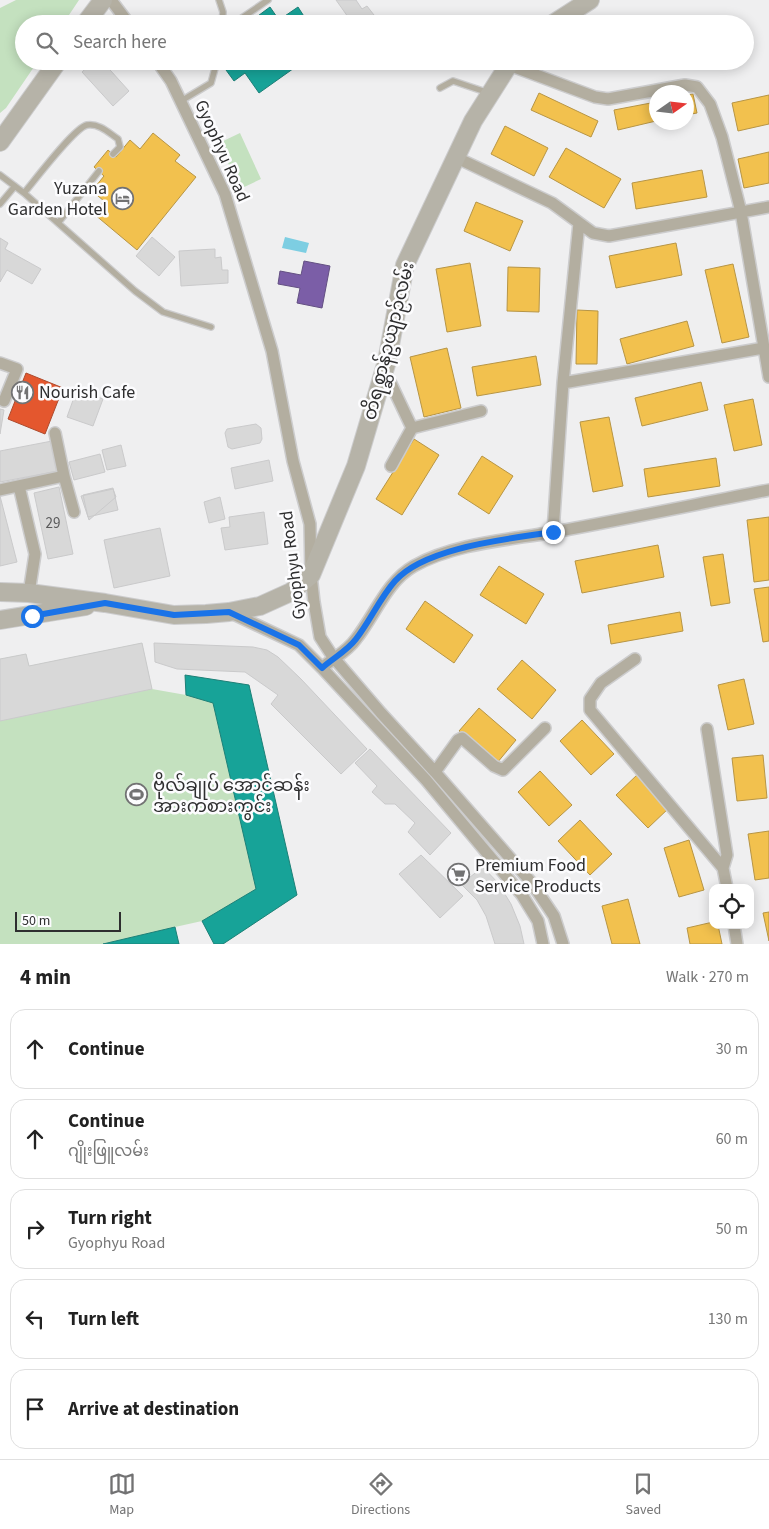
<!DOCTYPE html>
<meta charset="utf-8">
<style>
:root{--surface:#fff;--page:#f2f2f2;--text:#222;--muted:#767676;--line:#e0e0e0;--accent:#727273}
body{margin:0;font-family:"Source Sans 3","Noto Sans Myanmar",sans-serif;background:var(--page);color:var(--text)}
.controls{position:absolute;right:15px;bottom:15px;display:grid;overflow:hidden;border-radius:10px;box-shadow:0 2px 12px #0003}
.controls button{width:45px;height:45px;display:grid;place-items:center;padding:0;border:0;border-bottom:1px solid var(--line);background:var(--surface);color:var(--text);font:25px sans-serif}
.compass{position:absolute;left:649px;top:85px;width:45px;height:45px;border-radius:50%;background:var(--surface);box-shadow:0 2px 12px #0003;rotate:76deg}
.scale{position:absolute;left:15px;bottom:12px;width:106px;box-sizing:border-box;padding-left:5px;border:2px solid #2e2e2f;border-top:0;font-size:14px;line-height:18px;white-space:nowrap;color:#2e2e2f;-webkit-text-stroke:4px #fcfcfe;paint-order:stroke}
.stop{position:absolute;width:15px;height:15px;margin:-11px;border:4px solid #1a73e8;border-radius:50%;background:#fff}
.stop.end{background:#1a73e8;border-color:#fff;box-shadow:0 1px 5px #0008}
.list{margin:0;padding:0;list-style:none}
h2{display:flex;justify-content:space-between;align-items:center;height:65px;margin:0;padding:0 20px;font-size:21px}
h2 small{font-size:16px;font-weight:400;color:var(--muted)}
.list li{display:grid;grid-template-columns:32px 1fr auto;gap:15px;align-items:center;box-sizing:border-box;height:80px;margin:0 10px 10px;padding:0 10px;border:1px solid var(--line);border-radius:15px}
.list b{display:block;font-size:19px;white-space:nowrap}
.list p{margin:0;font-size:16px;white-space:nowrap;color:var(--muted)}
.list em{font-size:16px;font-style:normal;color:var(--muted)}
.icon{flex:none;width:28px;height:28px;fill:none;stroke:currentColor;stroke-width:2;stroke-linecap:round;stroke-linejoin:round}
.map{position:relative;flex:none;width:769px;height:944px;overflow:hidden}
.search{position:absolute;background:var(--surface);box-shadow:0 2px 12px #0003;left:15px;right:15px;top:15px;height:55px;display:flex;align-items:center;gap:12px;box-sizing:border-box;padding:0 18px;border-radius:28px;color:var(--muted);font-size:19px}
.sheet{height:515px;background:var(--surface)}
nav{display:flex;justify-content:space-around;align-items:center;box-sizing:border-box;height:70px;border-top:1px solid var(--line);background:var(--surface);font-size:14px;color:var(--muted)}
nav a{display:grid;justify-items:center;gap:2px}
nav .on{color:var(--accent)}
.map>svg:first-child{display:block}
.green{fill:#c4e1bf}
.water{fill:#7dcee2}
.homes{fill:#f2c14e;stroke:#b79545}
.shops{fill:#e4572e;stroke:#ad4b2e}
.offices{fill:#7b5ea7;stroke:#645083}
.public{fill:#17a398;stroke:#1e8078}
.building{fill:#d8d8d8;stroke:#cacacb}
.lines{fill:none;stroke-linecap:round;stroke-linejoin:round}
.service-casing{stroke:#cccccd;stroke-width:8}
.minor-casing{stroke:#cccccd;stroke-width:14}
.primary-casing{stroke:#cccccd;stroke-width:20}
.service{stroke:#b3aea0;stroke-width:5.5}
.minor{stroke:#b3aea0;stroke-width:11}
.primary{stroke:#b6b3a8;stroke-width:18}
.route{stroke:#1a73e8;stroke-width:6}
.labels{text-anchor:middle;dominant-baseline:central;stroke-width:5;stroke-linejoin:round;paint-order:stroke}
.number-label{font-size:15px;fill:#59595a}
.street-label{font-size:18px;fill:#2e2e2f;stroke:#fcfcfe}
.poi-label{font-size:18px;fill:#2e2e2f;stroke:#fcfcfe;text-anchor:start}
</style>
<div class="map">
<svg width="769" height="944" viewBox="0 0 769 944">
<rect width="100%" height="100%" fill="#efeff0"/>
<path class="green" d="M16 0H79L63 24H24V61H38L6 108 0 113V8Z
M240 133 261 179 240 189 219 143Z
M142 643 152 689 186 695 185 675 249 685 297 895 223 944H214L202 921 175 927 179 944H0V659L26 654 29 666Z"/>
<path class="water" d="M285 237 309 243 306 253 282 248Z"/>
<path class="homes" d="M539 93 598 121 591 137 531 110Z
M693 94 697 113 686 115V95Z
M769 95V124L738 131 732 103Z
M656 102V121L618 130 614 110Z
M505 126 548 148 534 176 491 154Z
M153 133 180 155 175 161 196 177 137 250 94 214 104 201 92 191 104 176 94 167 108 150 116 157 130 140 140 149Z
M566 148 621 179 604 208 549 177Z
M769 152V183L744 188 738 159Z
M702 170 707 197 636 209 632 183Z
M476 202 523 221 510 251 464 231Z
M676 243 682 275 616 288 609 256Z
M470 263 481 326 447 332 436 269Z
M733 264 749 337 722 343 705 270Z
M508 267 540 268 539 312 507 311Z
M577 310 598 311 597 364H576Z
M687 321 694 346 627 364 620 339Z
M447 348 461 408 424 417 410 357Z
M536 356 541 385 477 396 472 367Z
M701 382 708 410 642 426 635 398Z
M753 399 762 445 734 451 724 405Z
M609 417 623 486 593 492 580 422Z
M414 439 439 455 402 515 376 499Z
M482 456 513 476 489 514 458 494Z
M716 458 720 486 648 497 644 469Z
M769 517V580L754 582 747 520Z
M658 545 664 577 582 593 575 561Z
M723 554 730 603 711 606 703 557Z
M499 566 544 594 526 624 480 595Z
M769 587V641L763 642 754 589Z
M425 601 473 635 454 663 406 629Z
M680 612 683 631 611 644 608 625Z
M522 660 556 690 532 719 497 689Z
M744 679 754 724 728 730 718 685Z
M479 708 516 740 497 763 459 731Z
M582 720 614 754 591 775 560 741Z
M763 755 767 798 737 801 732 758Z
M540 771 572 805 549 826 518 792Z
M638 774 670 807 648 828 616 795Z
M580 820 612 854 590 875 558 841Z
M769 831V878L755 880 748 834Z
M689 840 704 890 679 897 664 848Z
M628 899 640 944H612L602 906Z
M769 912V941L763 913Z
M713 922V925H718L722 944H690L687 928Z"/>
<path class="shops" d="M26 373 63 388 45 434 8 419Z"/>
<path class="offices" d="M304 261 330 266 322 308 297 303 300 288 278 284 280 271 301 275Z"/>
<path class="public" d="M270 7 279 20 298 7 307 21 303 24H247Z
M235 61H304L259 93 245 73 234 81 226 70 236 63Z
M185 675 249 685 297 895 223 944H214L202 921 256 889 213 703 186 695Z
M175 927 179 944H103Z"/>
<path class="building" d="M336 0H356L362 9 367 6 374 15 362 24H353Z
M94 61H102L129 91 113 106 82 72Z
M152 237 175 257 159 276 136 256Z
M0 238 8 243 5 249 41 269 32 284 7 270 0 282Z
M215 249V258L221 257 222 270H228V283L181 286 179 251Z
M77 389 103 399 93 426 67 417Z
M0 409 4 410 0 434Z
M256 424 261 428 262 439 260 443 232 449 228 447 225 433 227 429Z
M52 441 58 471 0 482V451Z
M121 445 126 466 107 470 102 450Z
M100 454 105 472 74 480 69 462Z
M269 460 273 481 235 489 231 468Z
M59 487 73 554 48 559 34 493Z
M113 488 118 510 88 517 83 495Z
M113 489 116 497 89 520 81 496Z
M0 496 17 562 0 566Z
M220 497 225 519 209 523 204 502Z
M264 512 268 544 225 550 221 528 230 527 229 517Z
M160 528 170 576 114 588 104 540Z
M142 643 152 689 0 721V659L26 654 29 666Z
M154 643 253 647 267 650 278 657 301 679 367 749 341 774 271 704 278 695 245 672 177 669 155 662Z
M370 749 451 833 430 855 408 832 415 823 395 804H385L372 792 377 786 355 763Z
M421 855 463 896 440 918 399 874Z
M483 867 498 883 511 904 520 926 524 944H495L486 916 477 900 461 884Z"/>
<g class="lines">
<defs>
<path id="service" d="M219 0 223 12 222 24
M233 24 268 0
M440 88 453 81 489 93
M181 101 211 83 217 61
M0 175 24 193 135 291 163 312 211 327
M24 193C35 180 74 128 87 125 99 123 109 133 118 139L120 147 113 154
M0 204 15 186
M58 223 99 171"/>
<path id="minor" d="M111 0 129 24
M157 61 171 81 225 194 272 351 293 461 310 524 311 575 314 602 320 637 333 657 381 713 435 772 531 882 554 916 563 944
M509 65 595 97 608 99 685 85 697 87 710 104 722 137 741 212 769 377
M455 157 552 203 593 233 609 236 769 207
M0 363 17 369 4 401
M384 369 412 428 391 466
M563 383 764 348
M412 428 481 411
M55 433 64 476
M19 486 35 554 29 593
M0 490 64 476 74 512
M553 532 563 383 579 223
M229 612 299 645 322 668 426 780 522 895 538 921 543 944
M635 659 601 683 590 699V710L723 868 727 888
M322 668C333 658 347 652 356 639 375 615 387 581 414 566 455 543 509 540 554 532 626 519 697 504 769 490
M707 729 727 855 723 868
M435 772 458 740 462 738 494 766 503 770 545 728
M734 925 737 944"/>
<path id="primary" d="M85 24 103 0
M553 24 590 0
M0 142 58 61
M0 592 29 593 105 603 174 615 206 614 229 612 260 606 291 592 311 575 356 466 387 361 405 265 473 121 511 61
M0 620 86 606"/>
</defs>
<use href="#service" class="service-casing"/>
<use href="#minor" class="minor-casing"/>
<use href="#primary" class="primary-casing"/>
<use href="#service" class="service"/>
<use href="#minor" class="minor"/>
<use href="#primary" class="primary"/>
</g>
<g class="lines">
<path class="route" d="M32 616 105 603 174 615 229 612 299 645 322 668C333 658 347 651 356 639 370 621 380 598 395 581 425 547 508 539 553 532"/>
</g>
<defs>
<symbol id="hotel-ring" viewBox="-11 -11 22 22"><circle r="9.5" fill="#fcfcfe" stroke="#727273" stroke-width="1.5"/><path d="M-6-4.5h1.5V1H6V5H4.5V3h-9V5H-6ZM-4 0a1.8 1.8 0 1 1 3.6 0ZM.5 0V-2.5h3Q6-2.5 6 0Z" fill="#727273"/></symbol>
<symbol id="restaurant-ring" viewBox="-11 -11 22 22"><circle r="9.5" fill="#fcfcfe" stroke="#727273" stroke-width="1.5"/><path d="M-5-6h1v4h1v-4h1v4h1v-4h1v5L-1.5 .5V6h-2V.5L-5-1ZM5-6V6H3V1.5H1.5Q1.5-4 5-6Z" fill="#727273"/></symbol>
<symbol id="stadium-ring" viewBox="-11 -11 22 22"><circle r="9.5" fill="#fcfcfe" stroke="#727273" stroke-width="1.5"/><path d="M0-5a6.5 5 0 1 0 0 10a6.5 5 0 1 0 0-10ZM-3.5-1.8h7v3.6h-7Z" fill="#727273"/></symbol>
<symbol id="supermarket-ring" viewBox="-11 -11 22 22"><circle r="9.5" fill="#fcfcfe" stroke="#727273" stroke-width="1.5"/><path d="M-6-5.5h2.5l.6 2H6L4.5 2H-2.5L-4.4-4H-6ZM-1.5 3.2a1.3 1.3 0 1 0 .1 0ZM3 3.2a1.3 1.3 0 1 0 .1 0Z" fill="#727273"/></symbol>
</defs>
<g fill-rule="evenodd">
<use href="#hotel-ring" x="110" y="186" width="25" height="25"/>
<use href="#restaurant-ring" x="10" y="380" width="25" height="25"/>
<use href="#stadium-ring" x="124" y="782" width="25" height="25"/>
<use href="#supermarket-ring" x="446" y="862" width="25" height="25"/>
</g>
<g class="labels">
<g class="number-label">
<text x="53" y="523">29</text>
</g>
<g class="street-label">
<text transform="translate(222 151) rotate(66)">Gyophyu Road</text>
<text transform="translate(389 341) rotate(-76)">တိရစ္ဆာန်ဥယျာဉ်လမ်း</text>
<text transform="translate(293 565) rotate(-97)">Gyophyu Road</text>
</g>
<g class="poi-label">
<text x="107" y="188" text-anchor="end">Yuzana<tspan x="107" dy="21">Garden Hotel</tspan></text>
<text x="39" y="392">Nourish Cafe</text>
<text x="153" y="785">ဗိုလ်ချုပ် အောင်ဆန်း<tspan x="153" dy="21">အားကစားကွင်း</tspan></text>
<text x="475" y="865">Premium Food<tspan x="475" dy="21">Service Products</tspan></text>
</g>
</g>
</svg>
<div class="controls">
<button><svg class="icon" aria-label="locate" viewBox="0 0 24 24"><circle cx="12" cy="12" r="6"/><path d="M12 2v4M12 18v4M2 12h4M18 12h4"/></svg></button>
</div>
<svg class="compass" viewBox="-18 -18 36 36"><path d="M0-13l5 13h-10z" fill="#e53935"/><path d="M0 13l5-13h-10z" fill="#767676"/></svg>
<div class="scale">50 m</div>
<div class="stop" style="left:32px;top:616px"></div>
<div class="stop end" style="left:553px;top:532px"></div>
<div class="search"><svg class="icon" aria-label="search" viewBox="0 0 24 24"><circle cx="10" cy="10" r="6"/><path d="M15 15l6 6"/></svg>Search here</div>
</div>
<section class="sheet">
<h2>4 min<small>Walk · 270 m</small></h2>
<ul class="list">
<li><svg class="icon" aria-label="ahead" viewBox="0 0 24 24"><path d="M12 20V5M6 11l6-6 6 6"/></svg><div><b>Continue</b></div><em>30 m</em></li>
<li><svg class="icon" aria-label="ahead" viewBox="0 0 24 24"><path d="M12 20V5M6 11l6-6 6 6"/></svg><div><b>Continue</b><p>ဂျိုးဖြူလမ်း</p></div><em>60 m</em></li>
<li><svg class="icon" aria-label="right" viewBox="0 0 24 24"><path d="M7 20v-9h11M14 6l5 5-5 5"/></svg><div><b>Turn right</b><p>Gyophyu Road</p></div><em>50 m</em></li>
<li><svg class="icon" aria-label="left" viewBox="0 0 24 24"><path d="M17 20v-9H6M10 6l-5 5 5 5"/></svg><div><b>Turn left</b></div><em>130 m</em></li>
<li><svg class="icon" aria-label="arrive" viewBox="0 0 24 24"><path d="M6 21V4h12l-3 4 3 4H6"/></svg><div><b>Arrive at destination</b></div></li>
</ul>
</section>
<nav>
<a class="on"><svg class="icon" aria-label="map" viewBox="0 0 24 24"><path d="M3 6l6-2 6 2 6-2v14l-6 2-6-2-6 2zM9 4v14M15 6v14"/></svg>Map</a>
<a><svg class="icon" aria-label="directions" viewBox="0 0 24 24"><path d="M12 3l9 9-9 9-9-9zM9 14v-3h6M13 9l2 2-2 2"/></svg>Directions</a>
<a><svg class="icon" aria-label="saved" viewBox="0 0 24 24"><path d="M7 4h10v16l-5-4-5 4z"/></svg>Saved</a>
</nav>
